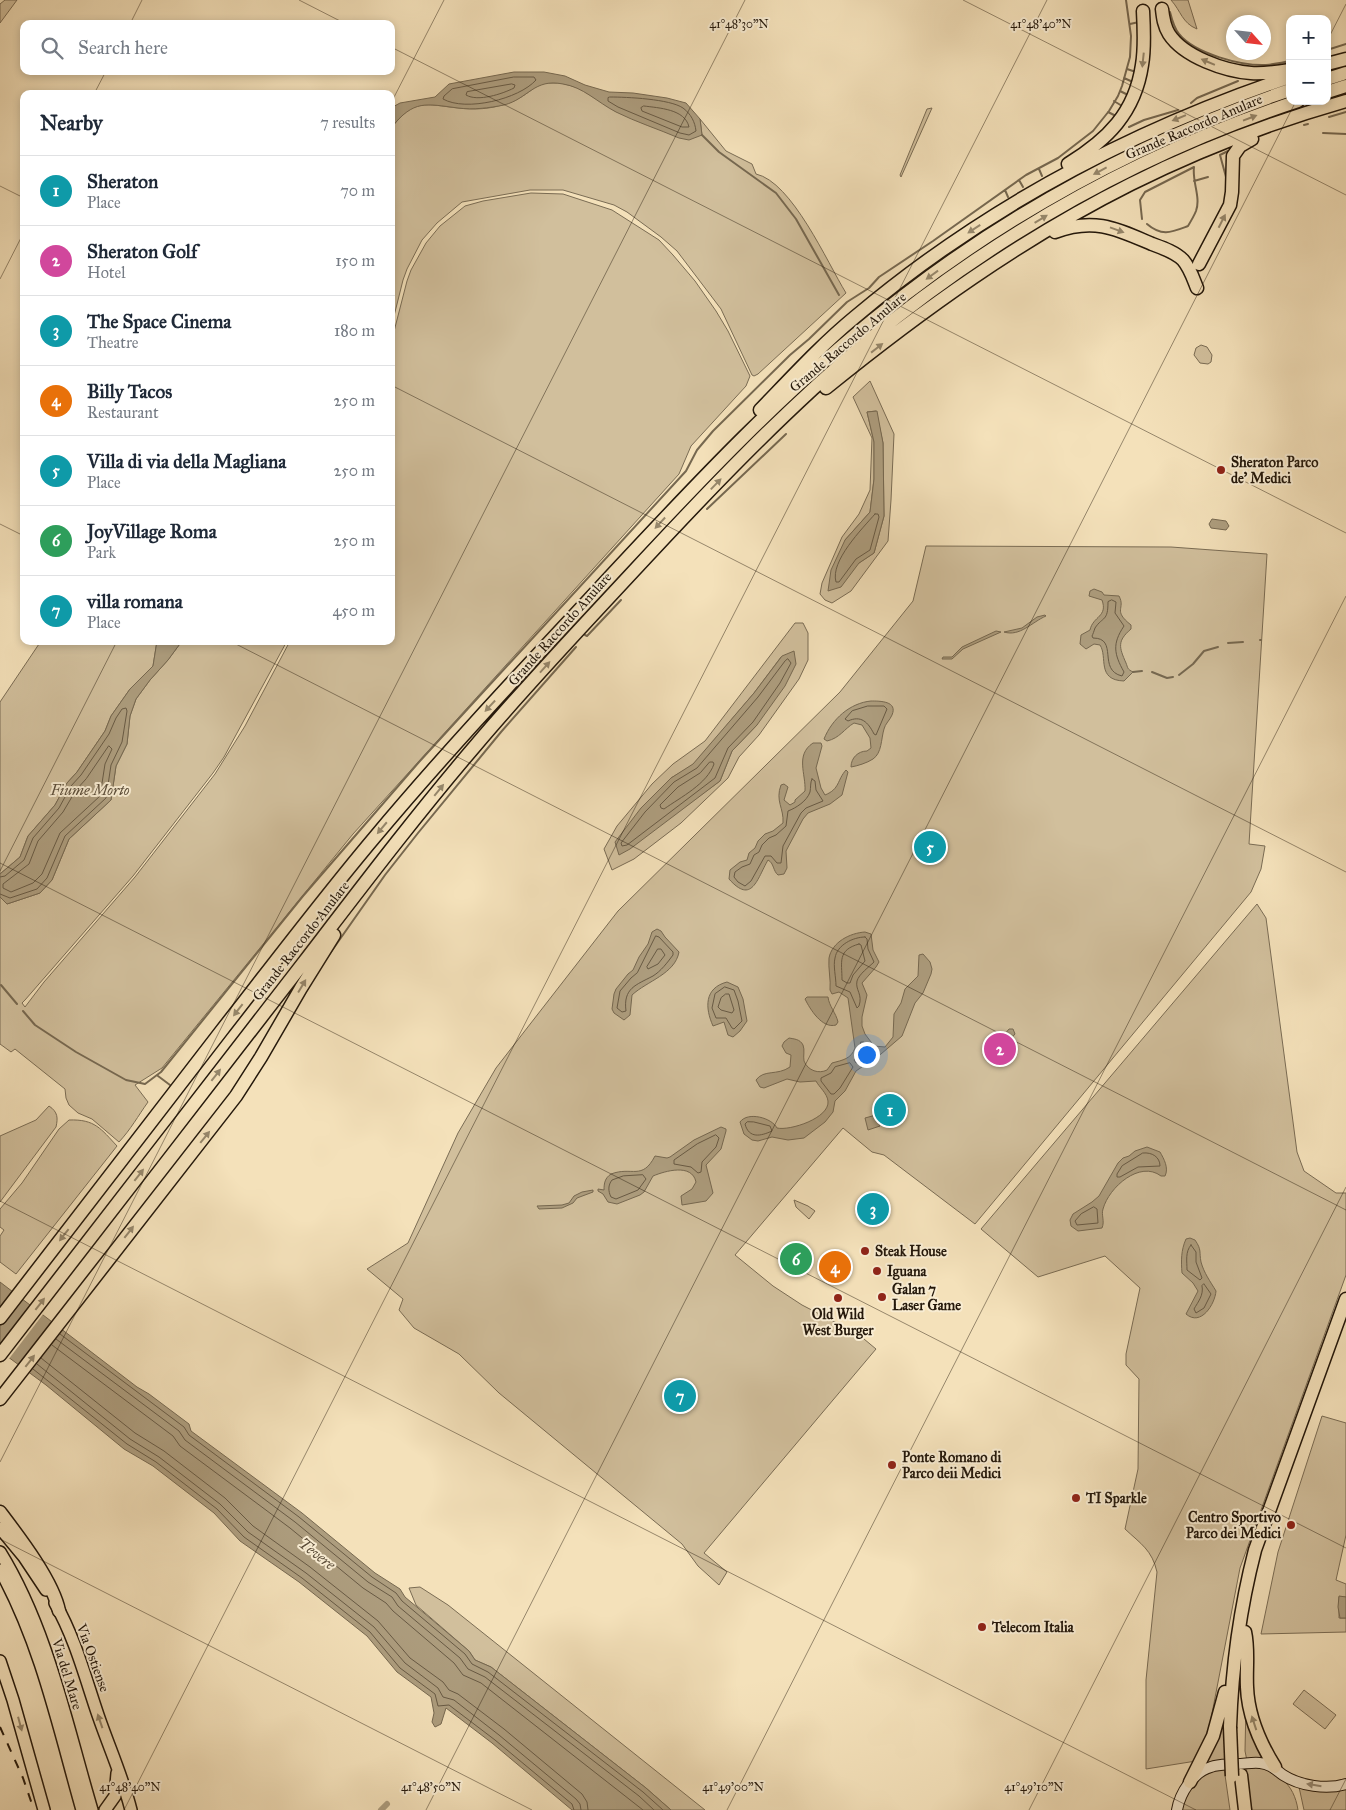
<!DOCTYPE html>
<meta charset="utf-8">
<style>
:root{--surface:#fff;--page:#f2f2f3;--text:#1f2937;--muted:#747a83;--line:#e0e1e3;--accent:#8f2418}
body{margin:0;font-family:"IM FELL Great Primer",serif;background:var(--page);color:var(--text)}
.controls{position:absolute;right:15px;top:15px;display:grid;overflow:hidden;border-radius:10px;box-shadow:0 2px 8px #0003}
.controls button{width:45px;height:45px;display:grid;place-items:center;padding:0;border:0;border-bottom:1px solid var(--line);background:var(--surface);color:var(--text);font:25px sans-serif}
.compass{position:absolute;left:1226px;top:15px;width:45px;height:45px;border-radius:50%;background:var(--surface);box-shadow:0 2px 8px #0003;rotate:117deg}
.you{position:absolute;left:866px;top:1054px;width:18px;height:18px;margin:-12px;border:4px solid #fff;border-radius:50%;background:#1a73e8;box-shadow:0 0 0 8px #1a73e833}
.badge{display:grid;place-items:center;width:32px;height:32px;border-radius:50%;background:var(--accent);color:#fff;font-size:16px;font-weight:700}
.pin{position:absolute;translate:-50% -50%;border:2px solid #fff;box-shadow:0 1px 5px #0006}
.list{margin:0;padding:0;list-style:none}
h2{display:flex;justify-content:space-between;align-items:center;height:65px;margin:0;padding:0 20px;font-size:21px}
h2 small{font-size:16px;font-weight:400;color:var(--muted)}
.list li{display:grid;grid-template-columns:32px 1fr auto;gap:15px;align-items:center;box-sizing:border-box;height:70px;padding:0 20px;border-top:1px solid var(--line)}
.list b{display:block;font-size:19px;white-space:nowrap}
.list p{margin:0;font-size:16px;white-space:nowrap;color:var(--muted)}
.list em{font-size:16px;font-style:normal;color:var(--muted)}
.icon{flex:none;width:28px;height:28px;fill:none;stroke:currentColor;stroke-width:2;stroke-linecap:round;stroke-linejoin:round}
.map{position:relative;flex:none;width:1346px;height:1810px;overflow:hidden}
.search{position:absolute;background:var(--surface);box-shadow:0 2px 8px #0003;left:20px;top:20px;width:375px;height:55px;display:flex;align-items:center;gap:12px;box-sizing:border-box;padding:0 18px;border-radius:10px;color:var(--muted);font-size:19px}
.panel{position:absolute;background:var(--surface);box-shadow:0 2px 8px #0003;left:20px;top:90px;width:375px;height:555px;border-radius:10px}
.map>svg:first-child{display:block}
.green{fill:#d1bf9c;stroke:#7a6c54;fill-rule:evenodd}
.water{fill:#ad9d7e;stroke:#766850}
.pier{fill:#f4e1ba}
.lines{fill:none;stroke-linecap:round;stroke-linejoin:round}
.shore{stroke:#685a44;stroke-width:1}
.stream{stroke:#766850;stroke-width:2}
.canal{stroke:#ad9d7e;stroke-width:6}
.secondary-casing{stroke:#24180b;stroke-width:12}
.primary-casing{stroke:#24180b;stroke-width:14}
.highway-casing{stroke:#24180b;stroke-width:15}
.secondary{stroke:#f8ecd2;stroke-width:10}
.primary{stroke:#f4e1ba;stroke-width:11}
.highway{stroke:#f4e1ba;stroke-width:12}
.rail{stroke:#24180b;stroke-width:2;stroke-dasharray:9 9;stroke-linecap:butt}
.highway-bridge-casing{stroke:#24180b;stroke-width:15;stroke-linecap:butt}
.highway-bridge{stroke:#f4e1ba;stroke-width:12}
.oneway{fill:#96876b}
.oneway2{fill:#998d78}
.ticks{fill:none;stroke:#24180b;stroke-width:1;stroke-opacity:0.45}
.poi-dot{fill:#8f2418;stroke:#f8ecd2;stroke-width:2}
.labels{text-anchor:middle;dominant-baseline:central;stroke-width:4;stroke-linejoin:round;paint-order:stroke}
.street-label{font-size:14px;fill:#24180b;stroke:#f8ecd2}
.poi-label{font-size:14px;font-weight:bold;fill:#24180b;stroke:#f8ecd2;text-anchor:start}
.water-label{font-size:15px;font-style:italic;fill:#5b4d39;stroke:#f8ecd2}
.ticks-label{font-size:12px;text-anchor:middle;fill:#24180b;stroke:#f8ecd2;stroke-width:4;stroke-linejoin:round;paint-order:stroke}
</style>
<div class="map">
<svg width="1346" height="1810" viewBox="0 0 1346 1810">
<rect width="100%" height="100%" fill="#f4e1ba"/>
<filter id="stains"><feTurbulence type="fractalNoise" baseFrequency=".004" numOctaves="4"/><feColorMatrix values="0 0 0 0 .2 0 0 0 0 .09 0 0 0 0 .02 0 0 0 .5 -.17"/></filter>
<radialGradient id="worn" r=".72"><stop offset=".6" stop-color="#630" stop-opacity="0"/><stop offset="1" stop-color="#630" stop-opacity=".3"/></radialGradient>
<path class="green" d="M5 0H17L0 23V4Z
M1171 0H1188L1197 29C1182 23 1181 11 1171 0Z
M541 83H561L579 88 615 111 702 135 700 119 726 151 752 164 756 174C792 182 827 262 846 293L758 374 754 376 752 375 721 309 677 251 661 237 627 212 614 205 563 190H530L462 202 437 223 422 240 407 269 403 280 391 328V128C398 120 404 112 414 107 428 102 444 107 459 108 474 110 491 109 505 104 518 101 530 91 541 83Z
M932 108 901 177 900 175 927 109Z
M531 193 563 194 612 210 659 240 673 255 695 281 716 311 728 331 750 376 746 386 691 446 679 474 353 834 162 1068 135 1085 148 1102C138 1116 131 1129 119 1142L92 1119 78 1113 69 1105 66 1098 65 1089 15 1049 11 1052 0 1044V897L7 904 40 893 52 880 69 839 111 800 116 766 127 744 130 716 136 699 150 680 168 660 182 641H287L224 757 213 773 133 876 25 1000 22 1003 25 1007 44 982 135 877 215 774 245 726 290 641H391V343L407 281 411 270 426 243 440 226 465 206 483 201Z
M1201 345 1207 347 1212 355 1211 362 1208 364 1200 363 1194 355 1196 348Z
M870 381 894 434 891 500 888 541 851 591 832 603 825 600 820 594 822 583 842 537 859 514 870 490 872 438 853 397ZM876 411 883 443 884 516 874 553 859 563 845 540 870 512 874 479V442L867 412Z
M926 546 1171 547 1267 554 1249 844 1265 846 1261 869 1251 892 975 1224 884 1155 872 1152 843 1128 735 1255 773 1286 802 1305 858 1334 876 1349 704 1553 727 1572 719 1585 698 1566 682 1544 499 1393 459 1354 414 1328 399 1310 403 1299 367 1269 408 1243 458 1133 496 1068 618 911 840 692 913 601Z
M795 623H803L808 633V660L799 679 759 735 739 757 728 778 681 823 634 859 612 870 604 849 617 826 652 784 673 764 705 741ZM781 657 757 725 732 751 720 781 662 823 671 778 693 765 754 693Z
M41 641H157L153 666 130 689 111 716 105 731 77 772 67 783 55 805 28 836 20 857 0 874V702Z
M1257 904 1266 918 1297 1152 1304 1171 1336 1193H1346V1275L1240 1568 1209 1729 1196 1761 1146 1769V1680L1157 1572C1152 1550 1141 1544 1125 1529L1138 1469 1139 1379 1126 1365V1354L1140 1288 1105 1256 1038 1277 981 1229Z
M49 1106C58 1112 58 1118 56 1127L0 1202V1136L36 1120Z
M69 1120C95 1119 101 1129 117 1146L16 1274 0 1262V1236L4 1230 0 1227V1209L22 1183 59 1129Z
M794 1200 808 1206 815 1211 809 1219 796 1207Z
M1322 1416 1346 1423V1535L1336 1580 1346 1584V1597H1339V1618H1346V1632L1261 1634 1278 1552Z
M420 1587 448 1605 705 1810H671L646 1788 491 1667 475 1660 469 1651 416 1605 409 1588Z
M1304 1690 1336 1715 1325 1729 1293 1704Z
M1246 1703 1266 1760 1247 1761 1245 1751Z
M1225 1719V1763L1203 1767 1224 1720Z
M1252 1766C1277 1771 1294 1783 1298 1810H1252L1246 1775 1247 1767Z
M1224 1768 1230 1810H1180L1187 1792 1207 1772Z
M1299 1787 1346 1788V1810H1304Z"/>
<path class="water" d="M514 72H544L565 76 585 85 609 92 633 93 667 98 686 103 700 119 702 135 689 140 679 138C658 129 636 122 616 112 597 102 583 87 563 84 534 78 528 99 504 105 489 108 473 110 458 108 426 104 414 99 391 128V108L400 103 435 97 449 84Z
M877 411 883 443 884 516 874 553 859 563 841 587 828 591 831 570 845 540 870 512 874 479V442L867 412Z
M1212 519 1226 521 1229 526 1226 530 1211 528 1209 524Z
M1094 589 1102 592 1104 595 1119 596C1126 609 1112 610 1131 625V629C1117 641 1119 647 1126 663 1128 668 1127 669 1133 672L1124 681C1096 680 1108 657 1100 645L1094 644 1086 649 1080 644 1081 635 1090 630C1093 616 1108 617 1102 600L1089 596 1090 591Z
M1045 615 1046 616C1032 622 1020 637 1004 632L1022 628 1037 617Z
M996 631 1001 632 963 649 952 659H942L943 657H952L962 647Z
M157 641H182L168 660 150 680 136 699 130 716 127 744 116 766 111 800 69 839 52 880 40 893 7 904 0 897V874L20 857 28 836 55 805 67 783 77 772 105 731 111 716 130 689 153 666Z
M794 651 796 664 785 686 757 725 732 751 720 781 630 849 619 855 615 842 641 808 671 778 693 764 754 693 782 656Z
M871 701C880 701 898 701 892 715 890 720 885 724 884 729 881 739 882 753 873 759 867 763 857 766 851 767 851 758 858 751 867 751L871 748 870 738 862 725 854 723C844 729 840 738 827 741L824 739C832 719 850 703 871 701Z
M813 743H821L822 746 816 768 821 788 825 795C840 789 837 780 846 770L848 772 842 795 830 804 808 813 803 819 786 851 787 868 784 874 778 875C773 871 774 863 768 860 757 879 752 905 729 879L730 870 740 862 747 860 749 853 755 848 758 841 765 834 773 831 783 823C784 808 775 801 781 785L784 784 788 787 784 800 790 805 795 802V800L805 791C806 774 795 755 813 743Z
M657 929 661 931 665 937 679 952C675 974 647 981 632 995L630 1015 624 1020 614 1013 612 1009 614 994 616 989 628 974 633 970 639 957 648 944 652 932Z
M865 932 871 934 873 950 879 962 876 967 862 983 867 995 862 1017V1026L865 1034 874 1046 885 1047 893 1037 894 1014 901 1003 905 989 918 976 919 955 923 954 930 962 932 969 931 974 923 993 915 1003 902 1036 881 1054 856 1071 845 1091 835 1101 833 1112 825 1122 804 1138 788 1140 772 1137 758 1141 752 1140 744 1134 740 1122C748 1111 772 1118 777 1128 790 1131 830 1118 828 1101 827 1093 819 1087 816 1081L800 1082 787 1079 764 1088 760 1087 756 1080C764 1069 777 1076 790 1067L791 1055 786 1053 782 1046 784 1042 789 1038C794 1039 800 1039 803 1045 805 1050 803 1056 804 1061 808 1071 819 1074 827 1070L832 1063C843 1060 851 1059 855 1048L848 998 839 992 832 994 830 990C831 980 828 968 829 958 832 942 850 933 865 932Z
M727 982 738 987 743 999 747 1021 740 1031 733 1037 728 1035 724 1022 713 1026C705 1008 704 988 727 982Z
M807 997H828C829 1006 836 1013 838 1022L836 1025C822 1029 810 1009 805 999Z
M1009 1029H1013L1015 1034 1005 1045H1003L1000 1044V1040Z
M876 1115 880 1126 868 1130 865 1118Z
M721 1127 726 1129V1131L721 1149 706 1165 713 1193 706 1201 682 1205 681 1196 692 1189 696 1182C692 1163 665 1171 653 1176L644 1192 640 1195 617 1204 608 1202 603 1194 598 1191V1189L604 1190C604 1183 605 1178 611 1174 632 1166 642 1181 655 1156L667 1158 670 1157 694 1140Z
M1147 1147 1160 1152C1164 1159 1169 1168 1165 1176H1161C1140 1160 1109 1187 1103 1209 1101 1215 1105 1221 1102 1228L1078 1231 1071 1226 1070 1220 1073 1214 1092 1202 1099 1196 1118 1163 1123 1158 1129 1156 1135 1151Z
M593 1190V1192L577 1198 573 1203 562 1208 539 1209 537 1206 562 1205 569 1203 574 1196 582 1192Z
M1190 1238 1195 1240C1202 1250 1199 1252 1201 1262 1204 1273 1210 1281 1216 1291 1215 1304 1201 1327 1186 1314L1198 1291 1193 1283 1182 1273C1181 1261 1181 1250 1186 1239Z
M0 1282 137 1387 149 1394 189 1424 191 1431 302 1513 375 1573 400 1589 405 1597 469 1651 475 1660 491 1667 646 1788 671 1810H572L492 1743 446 1708 441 1724 435 1727 432 1722 434 1713 431 1697 397 1672 367 1636 299 1582 240 1541 214 1513 153 1466 124 1449 46 1385 0 1351Z
M1339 1596 1346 1597V1618H1340L1338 1607Z"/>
<path class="pier" d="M32 1304 44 1313 8 1360 0 1354Z"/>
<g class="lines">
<path class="shore" d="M514 77H534L536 80C519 99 466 112 443 99L444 96 452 89Z
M512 84 515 85 514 88C502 94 478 102 466 95L467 92Z
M610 97C627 97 670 99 683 108 691 114 695 122 696 131L689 135 680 133 618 107 608 101V98Z
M644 106C659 108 685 109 689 127H682L642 111 641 108Z
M875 514H878L879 517 870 550 856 559 839 582H836C830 561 862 529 875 514Z
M1112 600 1116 602 1115 613 1124 626C1112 644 1114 654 1124 672L1122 676C1097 670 1119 638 1093 638L1092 636C1093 634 1094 631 1095 628 1103 616 1108 622 1108 602Z
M788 659 791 663 780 683 753 722 728 748 715 778 627 845 622 846 621 843 645 812 674 782 697 768 758 697 785 661Z
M868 706H884L887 709 876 735 874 734C868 722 861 715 848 721L845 719 852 711Z
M109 746 112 749 105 764 100 796 60 833 42 874 33 883 11 892 3 888V884L29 864 38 841 63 812 76 790 86 779Z
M710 762H713L714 764C707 784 681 797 664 809L661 808 660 805 678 787 700 773Z
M812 779 815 781 816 790 823 801 806 808 801 813 783 846 781 863H777L771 856H765L751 881 745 886 738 882 734 877 735 872 742 867 750 864 754 855 759 852 762 845 769 838 776 835 786 826 788 811C796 808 807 801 810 792 811 787 810 783 812 779Z
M0 877 5 876 24 860 33 838 59 808 71 786 81 775 109 734 116 718 122 709 126 708 127 711 122 742 111 765 106 798 65 836 47 878 37 889 10 898 0 894
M656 936 659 937 673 952V955C667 963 661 971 653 976 636 985 623 988 626 1011L622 1012 617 1008 620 991 631 978 637 973Z
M865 937 867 939 868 949 874 962C869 967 859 974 857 981 855 990 863 994 859 1006L857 1008 850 992 836 986C836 977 833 966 835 958 837 945 853 937 865 937Z
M859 944 861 945 865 961 853 975 850 983H847L842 980C842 962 837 950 859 944Z
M658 949H661L665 955 658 964 648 969 647 967Z
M725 987 734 990 738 1001 742 1021 734 1029 732 1028 726 1018H716L712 1008 715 994Z
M726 994H729L734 1010 732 1013 721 1010 718 1007 721 998Z
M861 1042H864L873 1053 856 1063 854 1060 859 1054Z
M850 1063 853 1067 840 1088 834 1094H831L821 1081V1078L831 1073 835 1067Z
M754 1122 770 1126 772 1131C761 1136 749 1139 745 1124L747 1122Z
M716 1135 719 1138 716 1147 702 1162 701 1172 698 1173 691 1167 674 1164V1160L697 1144Z
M1143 1153C1152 1152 1160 1157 1160 1166L1138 1167 1120 1177H1117V1174L1122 1166Z
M643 1175 646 1179 638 1190 616 1199 611 1197C608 1191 608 1185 612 1180L623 1176Z
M1094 1207 1097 1209 1098 1223 1077 1225 1075 1221 1081 1214Z
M1191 1245 1196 1252V1262L1202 1278 1200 1280 1187 1270C1187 1261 1185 1252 1191 1245Z
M1204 1284 1211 1294 1204 1308 1196 1313 1194 1309C1198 1302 1204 1295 1202 1286Z
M60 1334 184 1427 189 1435 299 1517 372 1577 396 1593 402 1601 465 1654 472 1664 488 1672 643 1792 663 1810
M56 1339 179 1431 185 1440 295 1522 368 1582 392 1597 398 1606 460 1658 468 1669 485 1677 639 1796 654 1810
M52 1345 173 1436 180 1446 290 1528 363 1588 386 1603 393 1611 454 1663 463 1675 481 1683 643 1810
M41 1358 135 1433 164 1451 225 1498 253 1526 310 1567 378 1621 410 1658 443 1682 449 1690 458 1694 504 1729 582 1794 587 1802 588 1810
M37 1364 130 1439 159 1457 220 1504 248 1532 306 1573 374 1627 405 1663 438 1688 443 1697 454 1700 499 1735 576 1799 580 1804 581 1810
M33 1369 127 1444 156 1462 217 1509 244 1537 302 1578 370 1632 400 1668 435 1694 438 1706 449 1705 495 1740 572 1804 574 1810"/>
<path class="stream" d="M1170 12C1172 20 1174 28 1179 34 1195 54 1242 66 1266 65 1274 64 1282 63 1290 61
M1130 24 1139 22
M1327 50 1346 44
M1127 69 1136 72
M1124 78 1133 82
M1120 91 1128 95
M1114 101 1122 106
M1191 103 1197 98 1238 81
M1108 112 1116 116
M1329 117 1346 112
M1304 125 1308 124
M1129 127 1144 120 1178 110
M1323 133 1346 134
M702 135 719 152 776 193 796 219 839 295
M1039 169 1042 176
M1226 177 1220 155 1228 151
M1019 180 1023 187
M1194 181 1208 177
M1005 190 1008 197
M1142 219 1140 200 1145 192 1194 167C1192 182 1201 197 1196 211 1194 216 1191 221 1188 226 1172 232 1162 237 1147 224
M707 509 786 434
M585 635 587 636 621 600
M1260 640H1261
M1228 643 1243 642
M1133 672 1142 671
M1152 672 1167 678 1173 677
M1179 675 1193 664 1204 651 1218 647
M326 959 385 875 418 833 501 732 576 647
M1 985 17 1004
M23 1011 35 1025 76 1052 126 1080 145 1084 161 1072 303 896 419 762 686 471 697 450 713 431 790 355 809 339 847 302 869 288 879 277 933 241 1026 175 1058 158 1093 131 1109 111 1118 96 1122 86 1130 57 1131 36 1126 0
M158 1076 170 1085"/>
<path class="canal" d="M381 1810 387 1804"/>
<defs>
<path id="secondary" d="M1177 1810C1180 1793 1193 1772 1211 1767 1219 1764 1228 1765 1237 1764 1244 1764 1253 1762 1260 1763 1270 1764 1275 1769 1283 1775 1300 1786 1327 1790 1346 1784"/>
<path id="primary" d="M0 1528 24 1557 46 1590
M0 1552C48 1630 66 1723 92 1810
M0 1570C41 1644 59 1729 82 1810
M55 1603C75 1638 85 1677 98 1715 109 1747 123 1778 131 1810
M0 1661 13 1700 44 1810
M105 1810 115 1796 117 1773"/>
<path id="highway" d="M1162 9C1163 18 1164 26 1169 34 1184 57 1225 71 1251 73 1264 74 1277 72 1290 70
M1327 64 1346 59
M1327 79 1346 73
M1327 92 1346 86
M1068 164C1107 140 1135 113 1142 65 1145 48 1144 29 1143 11
M1055 232C1094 217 1117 229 1152 244 1163 248 1175 252 1183 260 1190 268 1193 278 1197 288
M1199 264 1230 205 1232 192 1233 156 1240 146 1252 139
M826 388C921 311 1021 239 1131 184 1199 150 1272 122 1346 101
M760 410C791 378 821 345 855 317 983 209 1132 130 1290 77
M0 1318C74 1222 148 1126 222 1030 272 966 321 901 374 838 440 759 510 684 580 609 683 498 786 385 906 294 1022 205 1152 137 1290 90
M0 1355C101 1224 203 1093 304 962 360 889 416 815 476 745 525 687 578 631 630 575 705 494 782 413 866 342 994 236 1140 153 1298 101
M0 1399 236 1096 261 1057 301 988 334 935
M0 1512C19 1537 53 1581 59 1611
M1245 1632C1249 1650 1246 1668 1247 1687 1248 1716 1260 1743 1275 1767
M1230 1727C1232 1666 1240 1608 1255 1550L1346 1299
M1241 1775 1245 1810
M1190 1782 1213 1736 1225 1692"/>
</defs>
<use href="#secondary" class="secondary-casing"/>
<use href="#primary" class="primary-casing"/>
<use href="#highway" class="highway-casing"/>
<use href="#secondary" class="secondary"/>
<use href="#primary" class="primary"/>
<use href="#highway" class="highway"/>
<path class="rail" d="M0 1727 23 1778 34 1810"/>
<defs>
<path id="highway-bridge" d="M1230 1727 1232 1776"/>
</defs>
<use href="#highway-bridge" class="highway-bridge-casing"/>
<use href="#highway-bridge" class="highway-bridge"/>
</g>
<defs><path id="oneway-solid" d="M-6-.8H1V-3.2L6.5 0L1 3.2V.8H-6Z" transform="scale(1.25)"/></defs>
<g class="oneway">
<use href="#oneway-solid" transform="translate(1143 60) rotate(96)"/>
<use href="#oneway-solid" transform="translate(1208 62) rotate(-157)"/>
<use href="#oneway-solid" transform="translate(1179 118) rotate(158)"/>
<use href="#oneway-solid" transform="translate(1250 118) rotate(-21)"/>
<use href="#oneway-solid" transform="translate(1100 171) rotate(152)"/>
<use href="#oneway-solid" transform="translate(1041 219) rotate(-31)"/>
<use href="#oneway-solid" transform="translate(1222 221) rotate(-63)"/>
<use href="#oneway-solid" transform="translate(974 229) rotate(147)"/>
<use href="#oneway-solid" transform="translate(1117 230) rotate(20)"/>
<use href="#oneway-solid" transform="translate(932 275) rotate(144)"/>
<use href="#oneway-solid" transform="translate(877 348) rotate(-38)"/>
<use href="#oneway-solid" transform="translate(716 484) rotate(-46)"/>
<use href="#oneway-solid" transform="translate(660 523) rotate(133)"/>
<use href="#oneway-solid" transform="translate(545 667) rotate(-48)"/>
<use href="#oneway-solid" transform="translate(490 706) rotate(133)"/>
<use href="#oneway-solid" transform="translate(439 790) rotate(-51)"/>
<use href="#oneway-solid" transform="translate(382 828) rotate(130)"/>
<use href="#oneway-solid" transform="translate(302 986) rotate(-59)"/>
<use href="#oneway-solid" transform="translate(238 1010) rotate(128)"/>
<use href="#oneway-solid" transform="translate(216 1075) rotate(-52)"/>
<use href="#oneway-solid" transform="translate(205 1137) rotate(-51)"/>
<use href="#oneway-solid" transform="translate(139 1175) rotate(-52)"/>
<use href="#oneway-solid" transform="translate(129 1232) rotate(-52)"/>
<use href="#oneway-solid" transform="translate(64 1235) rotate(128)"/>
<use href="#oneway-solid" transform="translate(40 1304) rotate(-52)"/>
<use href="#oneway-solid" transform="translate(30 1361) rotate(-52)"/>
<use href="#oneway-solid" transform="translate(100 1721) rotate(-109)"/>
<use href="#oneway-solid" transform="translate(1254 1723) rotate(-108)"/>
<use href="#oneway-solid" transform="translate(20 1724) rotate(75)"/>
</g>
<use class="oneway2" href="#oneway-solid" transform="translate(1314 1785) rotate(-171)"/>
<path class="ticks" d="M299 0 346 24M963 0 1346 195M130 24 142 0M1327 41 1346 4M391 47 1346 533M94 94 106 71M391 103 444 0M0 186 24 198M0 279 24 232M391 385 1346 872M0 524 24 536M230 641 1346 1210M0 863 1346 1548M0 871 117 641M0 1201 1196 1810M0 1462 745 0M0 1539 532 1810M124 1810 1047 0M426 1810 1296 101M727 1810 1346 596M1029 1810 1346 1187M1330 1810 1346 1779"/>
<g class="poi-dot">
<circle cx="1221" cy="470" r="5"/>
<circle cx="865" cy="1251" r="5"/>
<circle cx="877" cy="1271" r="5"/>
<circle cx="882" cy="1297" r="5"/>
<circle cx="838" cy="1298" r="5"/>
<circle cx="892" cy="1465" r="5"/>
<circle cx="1076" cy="1498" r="5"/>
<circle cx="1291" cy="1525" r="5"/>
<circle cx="982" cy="1627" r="5"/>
</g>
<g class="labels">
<g class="street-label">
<text transform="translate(1194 127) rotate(-23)">Grande Raccordo Anulare</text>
<text transform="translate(848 342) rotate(-40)">Grande Raccordo Anulare</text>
<text transform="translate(560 629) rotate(-48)">Grande Raccordo Anulare</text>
<text transform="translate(301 941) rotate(-52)">Grande Raccordo Anulare</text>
<text transform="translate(93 1658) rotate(70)">Via Ostiense</text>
<text transform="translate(67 1674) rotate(73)">Via del Mare</text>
</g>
<g class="poi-label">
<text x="1231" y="462">Sheraton Parco<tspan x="1231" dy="16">de' Medici</tspan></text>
<text x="875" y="1251">Steak House</text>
<text x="887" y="1271">Iguana</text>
<text x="892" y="1289">Galan 7<tspan x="892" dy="16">Laser Game</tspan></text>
<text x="838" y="1314" text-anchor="middle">Old Wild<tspan x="838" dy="16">West Burger</tspan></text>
<text x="902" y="1457">Ponte Romano di<tspan x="902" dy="16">Parco deii Medici</tspan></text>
<text x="1086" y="1498">TI Sparkle</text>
<text x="1281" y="1517" text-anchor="end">Centro Sportivo<tspan x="1281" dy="16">Parco dei Medici</tspan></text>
<text x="992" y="1627">Telecom Italia</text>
</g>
<g class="water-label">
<text x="90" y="790">Fiume Morto</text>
<text transform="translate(317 1554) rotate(38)">Tevere</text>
</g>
</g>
<g class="ticks-label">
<text x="739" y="28">41°48'30"N</text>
<text x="1041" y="28">41°48'40"N</text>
<text x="130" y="1791">41°48'40"N</text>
<text x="431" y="1791">41°48'50"N</text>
<text x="733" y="1791">41°49'00"N</text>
<text x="1034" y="1791">41°49'10"N</text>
</g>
<rect width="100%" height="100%" filter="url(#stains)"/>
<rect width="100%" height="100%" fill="url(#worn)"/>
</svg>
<div class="controls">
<button>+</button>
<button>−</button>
</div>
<svg class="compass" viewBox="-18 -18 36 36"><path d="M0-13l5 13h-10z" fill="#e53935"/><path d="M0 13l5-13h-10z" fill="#747a83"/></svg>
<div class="you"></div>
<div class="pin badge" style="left:890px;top:1110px;background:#0f9aa8">1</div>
<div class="pin badge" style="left:1000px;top:1049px;background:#d1479c">2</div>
<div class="pin badge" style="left:873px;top:1209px;background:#0f9aa8">3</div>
<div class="pin badge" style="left:835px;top:1267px;background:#e8710a">4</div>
<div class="pin badge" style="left:930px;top:847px;background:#0f9aa8">5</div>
<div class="pin badge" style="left:796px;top:1259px;background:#2e9e5b">6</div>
<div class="pin badge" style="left:680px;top:1396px;background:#0f9aa8">7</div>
<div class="search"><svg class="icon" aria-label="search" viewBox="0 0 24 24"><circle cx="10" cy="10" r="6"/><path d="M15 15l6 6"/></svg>Search here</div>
<section class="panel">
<h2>Nearby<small>7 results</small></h2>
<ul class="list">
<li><span class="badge" style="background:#0f9aa8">1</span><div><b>Sheraton</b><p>Place</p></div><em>70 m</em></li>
<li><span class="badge" style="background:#d1479c">2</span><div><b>Sheraton Golf</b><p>Hotel</p></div><em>150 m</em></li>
<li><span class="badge" style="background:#0f9aa8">3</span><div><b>The Space Cinema</b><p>Theatre</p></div><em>180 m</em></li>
<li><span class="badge" style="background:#e8710a">4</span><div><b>Billy Tacos</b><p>Restaurant</p></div><em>250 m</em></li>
<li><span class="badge" style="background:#0f9aa8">5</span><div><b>Villa di via della Magliana</b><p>Place</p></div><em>250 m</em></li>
<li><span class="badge" style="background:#2e9e5b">6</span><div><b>JoyVillage Roma</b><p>Park</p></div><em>250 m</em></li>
<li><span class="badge" style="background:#0f9aa8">7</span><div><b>villa romana</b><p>Place</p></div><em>450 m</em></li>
</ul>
</section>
</div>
